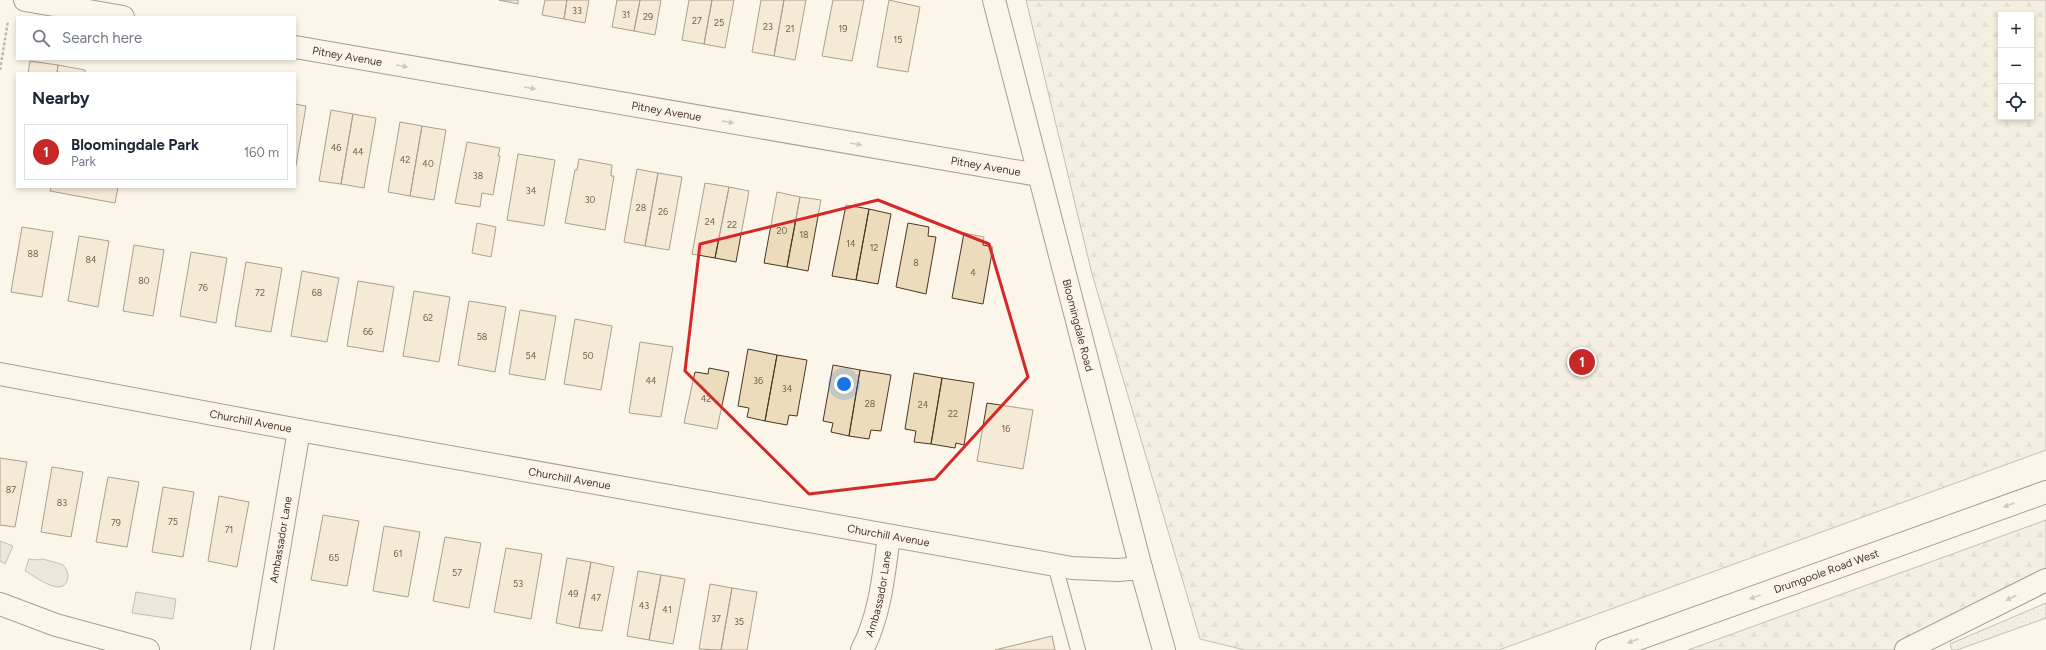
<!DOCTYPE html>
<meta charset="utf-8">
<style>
:root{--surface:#fff;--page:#f6f6f7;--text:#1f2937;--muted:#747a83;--line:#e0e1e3;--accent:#c62828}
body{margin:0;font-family:Figtree,sans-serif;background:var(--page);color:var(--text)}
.controls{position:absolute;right:12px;top:12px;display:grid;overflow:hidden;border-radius:0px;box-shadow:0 2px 6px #0003}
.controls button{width:36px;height:36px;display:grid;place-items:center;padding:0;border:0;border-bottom:1px solid var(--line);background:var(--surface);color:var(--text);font:20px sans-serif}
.you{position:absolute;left:844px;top:384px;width:14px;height:14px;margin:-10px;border:3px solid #fff;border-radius:50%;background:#1a73e8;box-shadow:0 0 0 6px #1a73e833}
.badge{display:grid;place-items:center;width:26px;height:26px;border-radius:50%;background:var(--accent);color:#fff;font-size:13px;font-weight:700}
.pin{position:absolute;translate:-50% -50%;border:2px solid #fff;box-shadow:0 1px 4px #0006}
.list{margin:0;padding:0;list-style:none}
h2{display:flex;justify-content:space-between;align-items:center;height:52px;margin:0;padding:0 16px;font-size:17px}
h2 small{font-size:13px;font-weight:400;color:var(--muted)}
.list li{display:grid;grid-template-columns:26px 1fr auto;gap:12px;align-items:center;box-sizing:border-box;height:56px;margin:0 8px 8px;padding:0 8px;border:1px solid var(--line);border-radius:0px}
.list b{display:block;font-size:15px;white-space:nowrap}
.list p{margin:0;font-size:13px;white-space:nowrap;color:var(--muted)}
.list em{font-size:13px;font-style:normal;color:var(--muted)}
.icon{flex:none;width:22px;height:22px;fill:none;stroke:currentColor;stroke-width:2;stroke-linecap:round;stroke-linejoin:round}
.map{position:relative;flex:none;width:2046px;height:650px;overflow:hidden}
.search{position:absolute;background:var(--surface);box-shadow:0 2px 6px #0003;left:16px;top:16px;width:280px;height:44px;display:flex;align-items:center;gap:10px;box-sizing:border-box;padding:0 14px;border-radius:0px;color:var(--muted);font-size:15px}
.panel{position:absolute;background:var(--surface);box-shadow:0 2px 6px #0003;left:16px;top:72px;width:280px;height:116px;border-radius:0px}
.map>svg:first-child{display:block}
.grass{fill:url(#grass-dots);stroke:#887966}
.forest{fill:url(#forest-firs);stroke:#887966;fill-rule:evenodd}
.water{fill:#dcd4c6;stroke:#887966}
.building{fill:#ecdcbc;stroke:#4a3520}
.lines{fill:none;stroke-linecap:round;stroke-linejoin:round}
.lane-casing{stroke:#4a3520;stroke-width:16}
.street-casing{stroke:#4a3520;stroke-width:24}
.secondary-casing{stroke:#4a3520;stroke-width:24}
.highway-casing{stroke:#4a3520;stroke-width:24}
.path{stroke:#7f6f5c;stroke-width:2.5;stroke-dasharray:3 2;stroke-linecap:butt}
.lane{stroke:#fbf6e9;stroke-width:14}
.street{stroke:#fbf6e9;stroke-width:22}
.secondary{stroke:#fbf6e9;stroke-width:22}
.highway{stroke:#fbf6e9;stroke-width:22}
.oneway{fill:#a29684}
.marked{fill:none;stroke:#d62828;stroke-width:3;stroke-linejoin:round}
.labels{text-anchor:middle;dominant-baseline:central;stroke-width:3;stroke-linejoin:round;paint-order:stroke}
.number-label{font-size:9px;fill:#725f47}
.street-label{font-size:11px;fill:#4a3520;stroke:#fbf6e9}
</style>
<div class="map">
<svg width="2046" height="650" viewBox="0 0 2046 650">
<defs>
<pattern id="grass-dots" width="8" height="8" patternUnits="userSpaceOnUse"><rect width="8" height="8" fill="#ede6d9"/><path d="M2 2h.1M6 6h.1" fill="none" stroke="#cdc6ba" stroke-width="1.8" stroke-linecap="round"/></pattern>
<pattern id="forest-firs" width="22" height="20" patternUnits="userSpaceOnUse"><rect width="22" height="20" fill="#ede6d9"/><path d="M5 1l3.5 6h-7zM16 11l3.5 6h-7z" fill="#cdc6ba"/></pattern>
</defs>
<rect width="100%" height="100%" fill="#fbf6e9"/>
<path class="grass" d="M2046 603V618L1957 650H1952L1950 644Z"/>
<path class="forest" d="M1026 0H2046V450L1499 650H1245L1200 639 1092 274ZM2001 15H2031V117H2001Z
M2046 520V571L1893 650H1688Z"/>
<path class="water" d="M0 541 13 546 5 564 0 561Z
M29 559C34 560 37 560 42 559 43 559 62 564 63 565 66 568 68 572 68 576 66 602 32 574 25 571Z
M136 592 176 599 173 619 132 613Z"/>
<path class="building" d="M499 0H518V4Z
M545 0H567L564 19 542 15Z
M567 0H589L585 23 564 19Z
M617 0H640L634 31 612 27Z
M640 0H661L655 35 634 31Z
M689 0H712L704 44 682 40Z
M712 0H734L725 48 704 44Z
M761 0H784L774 56 752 52Z
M784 0H806L795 60 774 56Z
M833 0H864L852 61 822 56Z
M889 0 920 7 908 72 877 67Z
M30 61 58 65 57 73H28Z
M58 65 85 70V73H57Z
M295 104 306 106 295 171Z
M331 110 353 114 341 184 319 181Z
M353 114 376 118 364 188 341 184Z
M400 122 422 126 410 196 388 192Z
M422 126 446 130 434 200 410 196Z
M467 142 500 148 498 156H500L493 195 482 193 480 207 455 203Z
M518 154 555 160 544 226 507 220Z
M579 159 612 165 611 176H614L605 230 565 223 575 170H577Z
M637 169 658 173 645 246 624 242Z
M658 173 682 177 669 250 645 246Z
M705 183 729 187 715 258 692 254Z
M51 187H118L115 203 50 191Z
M729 187 749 191 736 262 715 258Z
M777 192 800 197 787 267 764 263Z
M800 197 821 200 808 271 787 267Z
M846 205 869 209 856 280 832 276Z
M869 209 891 214 878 284 856 280Z
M477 223 496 227 491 257 472 253Z
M908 223 929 227 928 236 936 237 926 294 896 287Z
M22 227 53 232 42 297 11 292Z
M964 233 984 237 983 245 993 247 983 304 952 298Z
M79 236 109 241 98 307 68 301Z
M134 245 164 250 153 316 123 311Z
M191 252 227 258 216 323 180 316Z
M246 262 282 268 271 332 235 326Z
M302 271 339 278 327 342 291 336Z
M358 281 394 287 383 352 347 346Z
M414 291 450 297 439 362 403 356Z
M469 301 506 307 495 372 458 365Z
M520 310 556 316 545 380 509 374Z
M575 319 612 326 601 390 564 384Z
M640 342 673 347 661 417 629 413Z
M748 349 777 355 765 421 747 417 749 408 738 406Z
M777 355 807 360 797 416 789 415 787 425 765 421Z
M833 365 860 370 849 436 831 432 833 423 823 421Z
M709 368 729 372 717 429 684 423 695 372 708 374Z
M860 370 891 375 881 431 871 430 869 439 849 436Z
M914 373 942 378 931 444 914 442 916 431 905 429Z
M942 378 974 383 964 445 956 443 955 448 931 444Z
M987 403 1033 410 1023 469 977 461Z
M0 458 27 462 15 527 0 525Z
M52 467 83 472 71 537 41 532Z
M108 477 139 482 127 547 96 542Z
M163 487 194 492 183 557 152 552Z
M219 496 249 502 237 567 208 561Z
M323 515 359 521 347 586 311 580Z
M384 526 420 532 408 597 373 591Z
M445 537 481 543 469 608 433 601Z
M506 548 542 554 531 619 494 612Z
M567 558 591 562 579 628 556 623Z
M591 562 614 567 602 631 579 628Z
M638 571 661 575 649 640 627 636Z
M661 575 685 579 673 644 649 640Z
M710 584 732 588 721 650 699 649Z
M732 588 757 592 747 650H721Z
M1052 636 1055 650H995Z"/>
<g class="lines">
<defs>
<path id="lane" d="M1055 565 1078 650"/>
<g id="street">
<path d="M25 0 123 17"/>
<path id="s1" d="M295 47 1038 175"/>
<path id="s2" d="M0 374 299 430 1072 568 1118 570 1141 568"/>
<path d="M0 604 56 625 148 650"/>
<path id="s3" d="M262 650 299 430"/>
<path id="s4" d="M862 650C880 616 884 573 889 536"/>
</g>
<g id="secondary">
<path id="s5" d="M994 0 1141 568 1164 650"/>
<path id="s6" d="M1607 650 2046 492"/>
</g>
<path id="highway" d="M1906 650 2046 580"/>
</defs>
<use href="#lane" class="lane-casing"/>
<use href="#street" class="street-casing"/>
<use href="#secondary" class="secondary-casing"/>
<use href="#highway" class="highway-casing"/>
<path class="path" d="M0 70 8 21"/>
<use href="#lane" class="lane"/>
<use href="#street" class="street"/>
<use href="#secondary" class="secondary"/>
<use href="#highway" class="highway"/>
</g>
<defs><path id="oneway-solid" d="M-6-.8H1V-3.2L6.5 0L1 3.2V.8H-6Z"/></defs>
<g class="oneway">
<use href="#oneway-solid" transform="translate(402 66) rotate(10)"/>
<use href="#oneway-solid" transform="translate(530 88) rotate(10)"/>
<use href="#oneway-solid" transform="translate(728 122) rotate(10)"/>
<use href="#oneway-solid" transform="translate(856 144) rotate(10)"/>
<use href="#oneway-solid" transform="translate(2009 505) rotate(160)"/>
<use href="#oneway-solid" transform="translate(1755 597) rotate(160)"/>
<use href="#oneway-solid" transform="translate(2011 598) rotate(153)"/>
<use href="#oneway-solid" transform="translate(1633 641) rotate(160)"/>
</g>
<path d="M0 0H2046V650H0ZM878 200 989 244 1028 377 935 479 809 494 685 371 700 244Z" fill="#fbf6e9" fill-opacity=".55" fill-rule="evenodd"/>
<path class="marked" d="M878 200 989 244 1028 377 935 479 809 494 685 371 700 244Z"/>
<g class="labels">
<g class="number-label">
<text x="577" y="10">33</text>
<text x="626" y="14">31</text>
<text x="648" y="16">29</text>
<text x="697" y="20">27</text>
<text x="719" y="22">25</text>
<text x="768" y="26">23</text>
<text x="790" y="28">21</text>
<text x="843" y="28">19</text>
<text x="898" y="39">15</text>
<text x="336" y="147">46</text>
<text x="358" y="151">44</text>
<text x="405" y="159">42</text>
<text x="428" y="163">40</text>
<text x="478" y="175">38</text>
<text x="531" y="190">34</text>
<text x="590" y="199">30</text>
<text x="641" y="207">28</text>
<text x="663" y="211">26</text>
<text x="710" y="221">24</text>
<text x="732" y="224">22</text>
<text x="782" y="230">20</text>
<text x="804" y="234">18</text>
<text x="851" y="243">14</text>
<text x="874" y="247">12</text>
<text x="33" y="253">88</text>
<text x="91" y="259">84</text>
<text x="916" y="262">8</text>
<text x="973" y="272">4</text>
<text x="144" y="280">80</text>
<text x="203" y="287">76</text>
<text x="260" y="292">72</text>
<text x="317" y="292">68</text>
<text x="428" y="317">62</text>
<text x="368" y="331">66</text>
<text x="482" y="336">58</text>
<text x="531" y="355">54</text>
<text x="588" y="355">50</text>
<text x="651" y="380">44</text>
<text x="758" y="380">36</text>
<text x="787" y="388">34</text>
<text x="706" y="398">42</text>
<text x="870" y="403">28</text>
<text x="923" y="404">24</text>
<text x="953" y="413">22</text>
<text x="1006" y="428">16</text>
<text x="11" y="489">87</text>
<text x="62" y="502">83</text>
<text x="173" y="521">75</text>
<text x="116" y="522">79</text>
<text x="229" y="529">71</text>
<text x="398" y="553">61</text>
<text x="334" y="557">65</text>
<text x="457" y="572">57</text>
<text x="518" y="583">53</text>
<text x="573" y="593">49</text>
<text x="596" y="597">47</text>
<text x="644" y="605">43</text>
<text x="667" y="609">41</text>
<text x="716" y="618">37</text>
<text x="739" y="621">35</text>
</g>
<g class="street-label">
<text stroke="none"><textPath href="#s1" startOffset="53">Pitney Avenue</textPath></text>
<text stroke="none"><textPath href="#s1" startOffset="377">Pitney Avenue</textPath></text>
<text stroke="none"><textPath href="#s1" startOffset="701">Pitney Avenue</textPath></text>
<text stroke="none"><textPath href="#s5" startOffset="336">Bloomingdale Road</textPath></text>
<text stroke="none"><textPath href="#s2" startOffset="255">Churchill Avenue</textPath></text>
<text stroke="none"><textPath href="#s2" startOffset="579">Churchill Avenue</textPath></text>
<text stroke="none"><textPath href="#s2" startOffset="903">Churchill Avenue</textPath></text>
<text stroke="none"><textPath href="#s3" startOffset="112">Ambassador Lane</textPath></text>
<text stroke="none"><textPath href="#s6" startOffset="233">Drumgoole Road West</textPath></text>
<text stroke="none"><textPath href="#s4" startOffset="59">Ambassador Lane</textPath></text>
</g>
</g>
</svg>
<div class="controls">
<button>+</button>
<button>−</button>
<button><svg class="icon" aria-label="locate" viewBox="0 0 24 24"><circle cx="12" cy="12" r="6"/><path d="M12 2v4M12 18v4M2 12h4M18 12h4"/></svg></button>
</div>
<div class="you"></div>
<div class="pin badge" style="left:1582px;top:362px">1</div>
<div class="search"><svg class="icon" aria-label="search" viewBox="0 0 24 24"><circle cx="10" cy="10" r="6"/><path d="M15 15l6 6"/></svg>Search here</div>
<section class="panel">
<h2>Nearby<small></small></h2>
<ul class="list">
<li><span class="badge">1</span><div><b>Bloomingdale Park</b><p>Park</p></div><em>160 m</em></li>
</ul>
</section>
</div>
